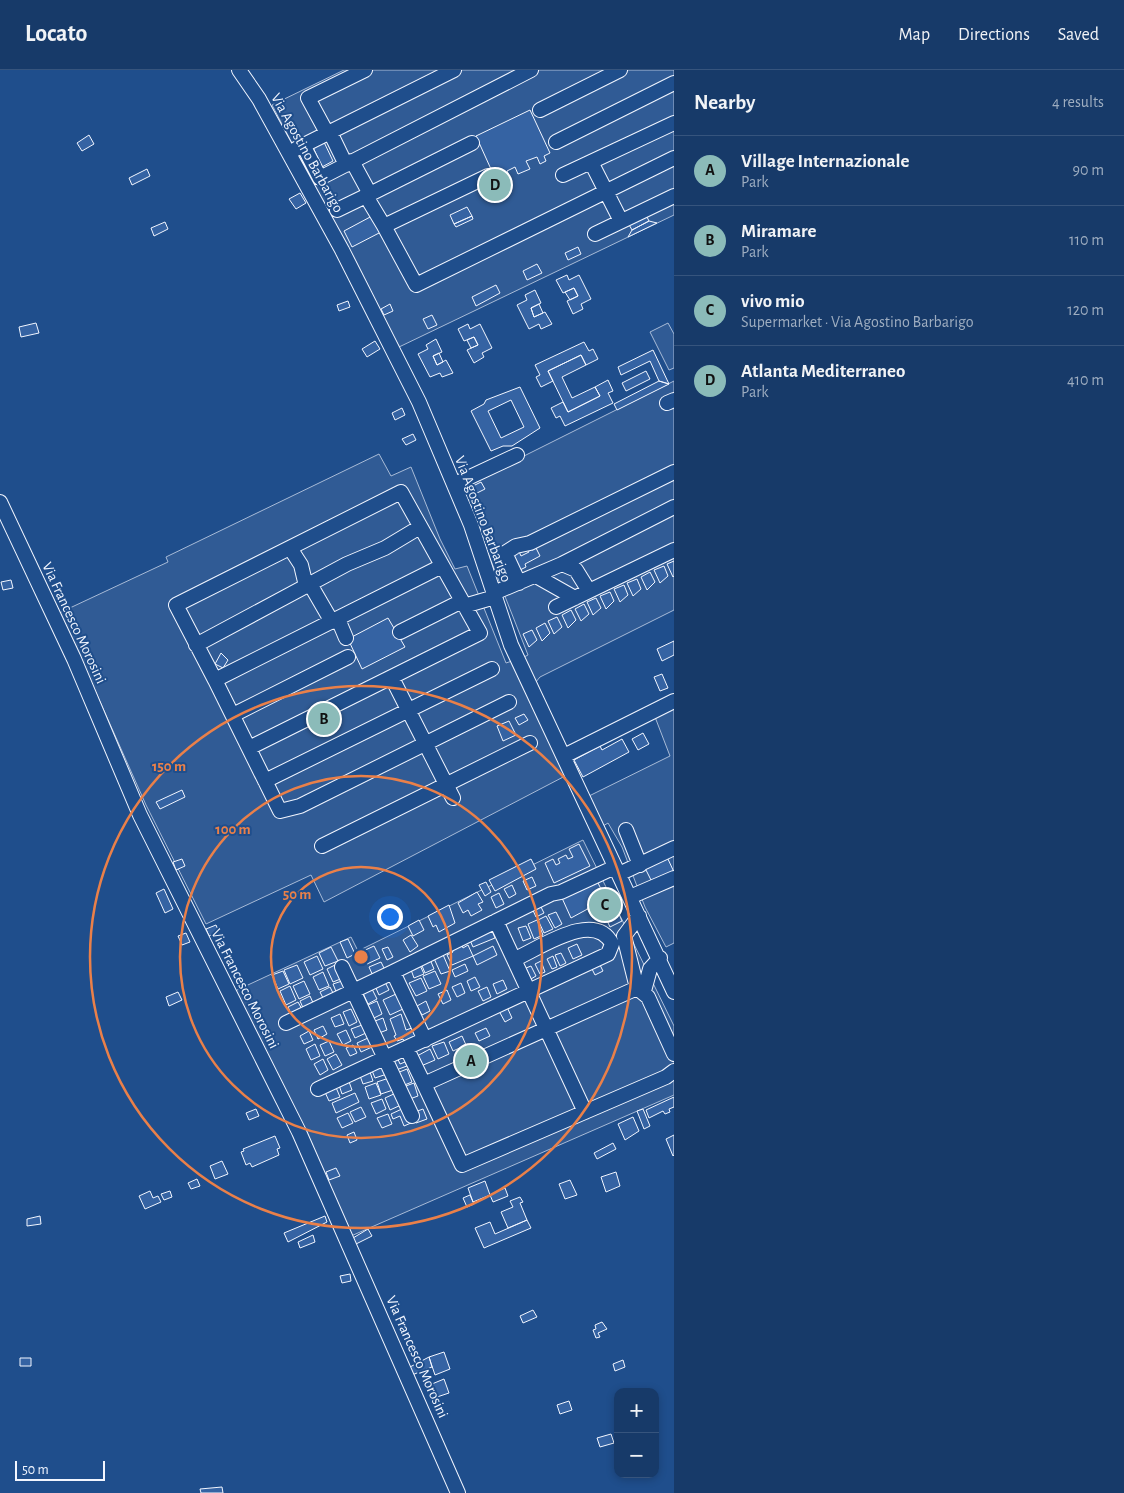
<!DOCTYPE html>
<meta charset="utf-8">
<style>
:root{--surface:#173a69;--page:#20416f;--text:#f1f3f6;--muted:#9eadc0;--line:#36547d;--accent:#8bbbb9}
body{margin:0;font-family:"Alegreya Sans",sans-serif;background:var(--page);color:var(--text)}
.controls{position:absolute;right:15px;bottom:15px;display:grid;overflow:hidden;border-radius:10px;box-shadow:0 2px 8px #0003}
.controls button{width:45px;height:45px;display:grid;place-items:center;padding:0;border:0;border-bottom:1px solid var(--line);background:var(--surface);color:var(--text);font:25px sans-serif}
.scale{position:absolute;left:15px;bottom:12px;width:90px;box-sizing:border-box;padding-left:5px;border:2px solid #f2f6ff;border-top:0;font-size:14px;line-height:18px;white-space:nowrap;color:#f2f6ff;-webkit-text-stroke:4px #1f4e8c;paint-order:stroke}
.you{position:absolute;left:389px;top:846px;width:18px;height:18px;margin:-12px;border:4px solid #fff;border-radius:50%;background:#1a73e8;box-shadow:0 0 0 8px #1a73e833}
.badge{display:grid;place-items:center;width:32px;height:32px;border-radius:50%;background:var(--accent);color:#111;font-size:16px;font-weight:700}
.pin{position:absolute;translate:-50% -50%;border:2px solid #fff;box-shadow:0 1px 5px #0006}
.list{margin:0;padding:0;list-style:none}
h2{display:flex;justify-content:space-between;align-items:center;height:65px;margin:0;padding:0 20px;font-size:21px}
h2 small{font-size:16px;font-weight:400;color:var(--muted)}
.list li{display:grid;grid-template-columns:32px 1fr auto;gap:15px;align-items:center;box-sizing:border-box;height:70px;padding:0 20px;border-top:1px solid var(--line)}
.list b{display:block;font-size:19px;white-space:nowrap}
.list p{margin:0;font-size:16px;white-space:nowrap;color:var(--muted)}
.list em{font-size:16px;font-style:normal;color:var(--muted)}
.map{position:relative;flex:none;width:674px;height:1423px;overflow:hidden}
header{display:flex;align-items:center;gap:30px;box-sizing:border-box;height:70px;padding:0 25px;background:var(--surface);border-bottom:1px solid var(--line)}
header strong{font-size:24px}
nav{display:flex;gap:28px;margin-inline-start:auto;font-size:18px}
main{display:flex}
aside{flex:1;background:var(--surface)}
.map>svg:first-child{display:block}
.built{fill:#305b95;stroke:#a8bbd7}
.building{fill:#3563a3;stroke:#f2f6ff;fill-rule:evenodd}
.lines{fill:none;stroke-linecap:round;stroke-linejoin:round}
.minor-casing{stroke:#f2f6ff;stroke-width:16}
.minor{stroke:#1f4e8c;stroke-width:14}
.ring{fill:none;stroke:#ea8049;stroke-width:2.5}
.labels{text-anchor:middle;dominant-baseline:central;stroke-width:4;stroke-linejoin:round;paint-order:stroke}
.street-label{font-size:15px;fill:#f2f6ff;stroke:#1f4e8c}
.centre{fill:#ea8049;stroke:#1f4e8c;stroke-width:2.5}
.ring-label{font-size:15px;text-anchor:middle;font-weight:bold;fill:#ea8049;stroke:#1f4e8c;stroke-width:4;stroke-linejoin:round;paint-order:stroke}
</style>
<header>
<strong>Locato</strong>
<nav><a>Map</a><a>Directions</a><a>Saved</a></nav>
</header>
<main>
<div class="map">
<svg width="674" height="1423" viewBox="0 0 674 1423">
<rect width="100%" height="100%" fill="#1f4e8c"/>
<path class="built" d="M344 0H674V145L399 277 272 35Z
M668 253 674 264V298L669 300 650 262Z
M674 311V540L540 607 535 613 524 587 528 585 462 417Z
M379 384 391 406 411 397 440 469 455 499 467 496 506 593 512 591 567 705 324 832 311 805 206 854 146 735 73 571 57 544 168 492 166 487Z
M674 637V873L666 877 645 837 622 777 608 753 603 756 589 726 670 686 655 647Z
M583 770 674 956V1025L351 1166 235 921 351 867 358 881Z"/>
<path class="building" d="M530 40 550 83 544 86 546 91 540 94 537 87 526 91 530 99 518 104 515 97 507 101 510 108 503 111 501 108H495L476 66Z
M89 65 94 74 82 81 77 73Z
M323 70 333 91 322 97 312 75Z
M147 99 150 106 132 115 129 108Z
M300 123 306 133 296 139 289 129Z
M467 137 472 146 454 154 450 145Z
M645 143 649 151 632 160 627 151Z
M372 146 381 162 352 177 344 161Z
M472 146 473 149 456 157 454 154Z
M649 151 657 153 628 167 632 160Z
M165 152 168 159 154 166 151 158Z
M578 177 581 184 568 190 565 183Z
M537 194 542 203 527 210 523 201Z
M567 205 569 210 579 205 591 229 581 234 583 239 573 244 567 231 578 226 574 218 563 223 556 210Z
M496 215 500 223 476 236 472 227Z
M574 218 578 226 570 230 565 222Z
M535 220 541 233 531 238 534 247 545 242 552 254 541 259 539 254 529 259 517 235 527 230 525 225Z
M348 231 350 237 339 241 337 235Z
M390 234 393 241 384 245 381 239Z
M539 234 543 243 534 247 531 238Z
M432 245 437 255 428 259 423 249Z
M36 253 39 263 21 267 19 257Z
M468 254 470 259 480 254 492 278 482 283 484 287 474 293 467 280 478 275 474 267 464 271 458 259Z
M474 267 478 275 471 278 467 270Z
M436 269 442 282 433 286 437 295 446 290 453 303 442 307 440 303 430 307 418 284 428 279 426 275Z
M375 271 380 279 367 287 362 279Z
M584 272 589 281 593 279 598 289 586 295 581 285 548 301 553 311 541 317 536 307 540 305 535 295Z
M653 280 669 314 659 311 650 291 621 305 618 297Z
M439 283 443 292 437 295 433 286Z
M581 285 586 295 562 307 572 328 595 317 600 326 568 342 548 301Z
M646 301 650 309 626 321 622 313Z
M608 310 613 321 608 323 613 333 565 356 560 346 556 348 551 338 563 332 568 342 600 326 595 317Z
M659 311 669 314 617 340 614 334Z
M520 317 540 358 512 376H503L491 381 471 341 484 334 486 330ZM511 330 524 357 501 368 488 341Z
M402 338 405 345 395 350 392 343Z
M413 364 416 370 406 375 402 369Z
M481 412 485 419 471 426 467 419Z
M534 474 540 486 525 494 526 497 520 500 510 481 517 477 521 486 529 482 527 478Z
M674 491V506L673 507 667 494Z
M664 496 668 506 660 513 654 500Z
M650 502 655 512 647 520 641 507Z
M637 509 641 519 633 526 627 513Z
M11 510 13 518 3 520 1 512Z
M624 515 628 525 620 532 614 519Z
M610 522 614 531 606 539 600 526Z
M596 528 601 538 593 545 587 532Z
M584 534 589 544 581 551 575 539Z
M571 540 576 550 568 558 562 545Z
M557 547 562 557 554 564 548 551Z
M388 548 405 577 362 599 348 569Z
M545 553 550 563 542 571 536 558Z
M532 560 537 570 529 577 523 564Z
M674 571V585L662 591 657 579Z
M221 583 228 590 223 598 215 594Z
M662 604 668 618 660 621 654 607Z
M524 644 528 650 519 655 515 648Z
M509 651 516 665 503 671 497 656Z
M643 663 649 674 638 680 632 669Z
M622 669 629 682 583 707 574 690 600 676 602 680Z
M182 720 185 727 160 739 156 732Z
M579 774 590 796 554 813 545 793 553 789 556 795 560 793 558 789 566 785 568 789 573 787 569 779Z
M667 787 674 802 652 812 645 798Z
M182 789 185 796 176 800 173 792Z
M531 789 536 799 495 821 489 810Z
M532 807 536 816 527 820 523 811Z
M597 811 606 829 571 848 562 828Z
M486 812 491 822 485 826 479 815Z
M512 815 516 824 509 828 504 819Z
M164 819 173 839 165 843 156 823Z
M477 822 483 832 478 834 482 840 471 846 468 840 463 843 458 833Z
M499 823 504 834 496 838 491 827Z
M606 829 610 838 600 843 596 834Z
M539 833 544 843 536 847 531 836Z
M596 834 600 843 592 847 587 838Z
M449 835 455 853 439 862 436 855 433 857 428 846Z
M609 839 612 845 618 842 622 851 610 857 603 842Z
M556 842 562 854 555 858 548 845Z
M546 846 553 859 544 863 538 850Z
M419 850 424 860 413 866 408 856Z
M537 850 543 865 534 869 528 854Z
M216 855 219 862 209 866 206 859Z
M526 856 531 868 523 871 518 858Z
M491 858 495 868 473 877 469 868Z
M186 863 190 872 182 875 178 866Z
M411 865 418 876 410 882 403 870Z
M348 869 355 884 347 888 340 872Z
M460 871 463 878 468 875 473 886 452 895 447 885 453 882 450 876Z
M577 874 582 885 573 889 568 878Z
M374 876 380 888 367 894 361 882Z
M493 876 497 885 477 895 473 886Z
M331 877 338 891 325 896 319 883Z
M388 877 393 887 387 890 382 879Z
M441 880 450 901 441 904 432 884Z
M561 883 566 893 560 896 555 885Z
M317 886 323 899 310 905 304 892Z
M553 886 557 897 552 899 547 889Z
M429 887 434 899 425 903 420 891Z
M541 891 545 902 540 904 535 894Z
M598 891 603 901 595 905 590 895Z
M381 892 385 900 373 906 369 897Z
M419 893 424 904 414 908 410 897Z
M337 894 343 908 333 912 327 899Z
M465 894 468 901 455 907 452 900Z
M297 895 303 908 290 914 284 900Z
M531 896 536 906 531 909 526 898Z
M283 901 289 914 278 919 272 905Z
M435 901 441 914 429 919 423 906Z
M323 902 329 916 319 920 313 907Z
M475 907 480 917 471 921 467 911Z
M421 908 427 921 416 926 409 913Z
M345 910 349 919 337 924 333 914Z
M503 910 507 919 497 924 493 914Z
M304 911 310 924 299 929 293 916Z
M385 912 389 920 379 925 375 916Z
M461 913 465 923 457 927 452 917Z
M290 916 296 930 286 935 280 921Z
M330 917 334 925 324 930 320 922Z
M371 917 377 929 368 934 362 921Z
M487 917 491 927 483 931 478 921Z
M447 920 451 930 443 934 438 924Z
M178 922 182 930 169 936 166 927Z
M396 924 403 939 390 945 383 930Z
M310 926 314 935 304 940 300 931Z
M377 931 382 944 374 948 368 935Z
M426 931 430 941 422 945 417 936Z
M298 932 303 941 292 946 288 937Z
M507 937 512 948 505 952 499 941Z
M351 939 357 952 349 956 343 942Z
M340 944 344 954 335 957 331 948Z
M401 944 406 960 412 958 418 972 406 975 403 969 397 971 394 966 396 965 390 949Z
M383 948 387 960 379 963 375 951Z
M362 955 366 963 355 968 351 959Z
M323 956 327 964 318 969 314 960Z
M486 958 490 966 479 971 475 963Z
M346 960 351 971 343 975 337 964Z
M309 961 313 970 304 974 300 966Z
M462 966 466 975 453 981 449 972Z
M368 968 372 977 361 982 357 973Z
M329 971 334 982 325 986 320 975Z
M444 972 449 984 438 989 432 976Z
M315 974 320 986 311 990 306 979Z
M353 975 357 983 350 986 346 978Z
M430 979 435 990 421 996 417 986Z
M336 984 342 995 333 1000 327 989Z
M397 987 400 994 405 992 407 996 396 1000 392 988Z
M323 989 328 1000 320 1005 314 994Z
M383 994 387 1004 375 1008 371 998Z
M369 999 373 1011 363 1014 359 1003Z
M407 999 412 1012 402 1016 397 1003Z
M389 1008 393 1020 381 1024 377 1012Z
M348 1009 352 1020 342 1024 338 1012Z
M376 1013 381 1025 369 1029 365 1017Z
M414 1013 418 1026 407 1030 403 1017Z
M335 1015 340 1027 329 1031 324 1020Z
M355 1023 359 1032 336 1043 332 1033Z
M396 1023 401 1035 390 1040 385 1028Z
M674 1027V1037L669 1039 670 1042 665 1044 663 1041 649 1048 646 1040Z
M382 1029 386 1039 376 1044 371 1033Z
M361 1037 366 1047 355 1052 350 1042Z
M404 1038 411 1053 404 1056 400 1046 393 1049 391 1044Z
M256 1039 259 1046 249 1050 246 1043Z
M423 1039 427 1049 416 1053 412 1043Z
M643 1039 650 1056 644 1059 637 1041Z
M348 1043 353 1053 342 1058 337 1048Z
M388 1044 392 1054 382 1058 377 1048Z
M633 1047 639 1061 625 1070 618 1054Z
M354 1062 357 1070 350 1073 347 1065Z
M674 1065V1085L673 1086 666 1069Z
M275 1066 280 1078 277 1079 279 1085 252 1097 250 1093 246 1095 241 1082 244 1081 243 1079Z
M613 1073 616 1079 597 1089 594 1083Z
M222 1091 228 1104 215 1109 210 1096Z
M336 1098 340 1106 329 1110 326 1102Z
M616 1102 620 1116 606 1122 601 1107Z
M197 1109 200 1116 191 1119 188 1113Z
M570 1110 577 1125 565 1129 559 1114Z
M485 1111 490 1125 473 1132 468 1118Z
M505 1118 508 1126 493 1132 490 1125Z
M150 1121 153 1128 158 1126 161 1132 145 1139 139 1126Z
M170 1121 172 1127 164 1130 161 1124Z
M470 1125 474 1134 467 1137 463 1128Z
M520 1127 523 1132 520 1133 527 1150 508 1158 501 1142 513 1137 510 1131Z
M40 1146 41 1154 27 1156V1149Z
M325 1146 327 1152 288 1172 284 1163Z
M527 1150 531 1158 484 1178 475 1158 490 1152 495 1164Z
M368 1159 372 1166 356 1174 353 1168Z
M313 1165 315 1172 300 1178 298 1172Z
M350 1204 351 1211 342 1213 340 1206Z
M533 1240 537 1247 523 1253 520 1246Z
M602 1252 607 1259 598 1263 600 1267 596 1268 593 1260 596 1259 595 1255Z
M444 1282 450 1299 435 1305 429 1287Z
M429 1287 432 1297 412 1305 410 1297Z
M20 1288H31V1296H20Z
M623 1290 625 1297 615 1301 613 1294Z
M444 1309 449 1323 437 1327 432 1314Z
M569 1331 572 1340 560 1344 557 1335Z
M611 1364 614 1373 600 1377 597 1368Z
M222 1417 223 1423H201L200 1419Z"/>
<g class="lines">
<defs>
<path id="minor" d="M239 0 259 29 342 180 419 332 471 455 511 575 674 922
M540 40 620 0
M330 62 346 95
M327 63 308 28 365 0
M556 72 674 13
M303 75 320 108 531 0
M296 79 454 0
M352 91 370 124 472 73
M591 92 621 151
M563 105 674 53
M366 126 384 156 488 106
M337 140 370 124
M384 156 416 215 674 88
M595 164 674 126
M667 333 674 330
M455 414 517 385
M0 432 74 589 140 745 299 1062 458 1423
M290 478 301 495 306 516
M562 494 576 500 589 521
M536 506 575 528
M519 513 505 483 516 476 530 473 674 402
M310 514 332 552
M494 523 562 494 674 437
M464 536 495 527
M556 537 674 480
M338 549 346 568
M400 562 462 531
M196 575 347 494 385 478 420 457
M392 608 453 728
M215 610 280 741 300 736 509 632
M233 645 348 587
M249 678 480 563 401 422 176 535 215 610 442 496
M564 686 674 631
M265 711 492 599
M626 760 640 795
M322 776 530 673
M619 804 674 778
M630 827 674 808
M496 851 585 1042
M342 897 412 1046
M637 918 648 927 674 984
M644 921 650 899 660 888
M286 953 393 902
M425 970 393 902 551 824 561 822 615 797
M407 979 424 1014 637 918 624 866 639 846
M424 1014 462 1095 666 1007 674 1001
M318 1019 608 884 612 874C595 839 540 878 515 889"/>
</defs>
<use href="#minor" class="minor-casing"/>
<use href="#minor" class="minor"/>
</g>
<g class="ring">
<circle cx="361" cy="887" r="90"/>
<circle cx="361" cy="887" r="181"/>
<circle cx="361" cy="887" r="271"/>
</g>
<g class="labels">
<g class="street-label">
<text transform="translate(307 83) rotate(61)">Via Agostino Barbarigo</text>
<text transform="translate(483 449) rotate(69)">Via Agostino Barbarigo</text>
<text transform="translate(74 553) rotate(65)">Via Francesco Morosini</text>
<text transform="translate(245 919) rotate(63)">Via Francesco Morosini</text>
<text transform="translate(417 1287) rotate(66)">Via Francesco Morosini</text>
</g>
</g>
<circle cx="361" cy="887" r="8" class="centre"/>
<g class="ring-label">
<text x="169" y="701">150 m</text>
<text x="233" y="764">100 m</text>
<text x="297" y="829">50 m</text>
</g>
</svg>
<div class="controls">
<button>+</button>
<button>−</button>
</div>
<div class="scale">50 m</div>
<div class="you"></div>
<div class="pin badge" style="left:471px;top:991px">A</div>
<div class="pin badge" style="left:324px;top:649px">B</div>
<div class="pin badge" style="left:605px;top:835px">C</div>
<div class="pin badge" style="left:495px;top:115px">D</div>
</div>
<aside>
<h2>Nearby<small>4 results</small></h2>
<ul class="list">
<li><span class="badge">A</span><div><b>Village Internazionale</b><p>Park</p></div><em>90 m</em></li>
<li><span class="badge">B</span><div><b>Miramare</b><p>Park</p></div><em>110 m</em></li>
<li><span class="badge">C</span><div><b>vivo mio</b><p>Supermarket · Via Agostino Barbarigo</p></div><em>120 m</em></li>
<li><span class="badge">D</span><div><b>Atlanta Mediterraneo</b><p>Park</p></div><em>410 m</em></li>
</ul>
</aside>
</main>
